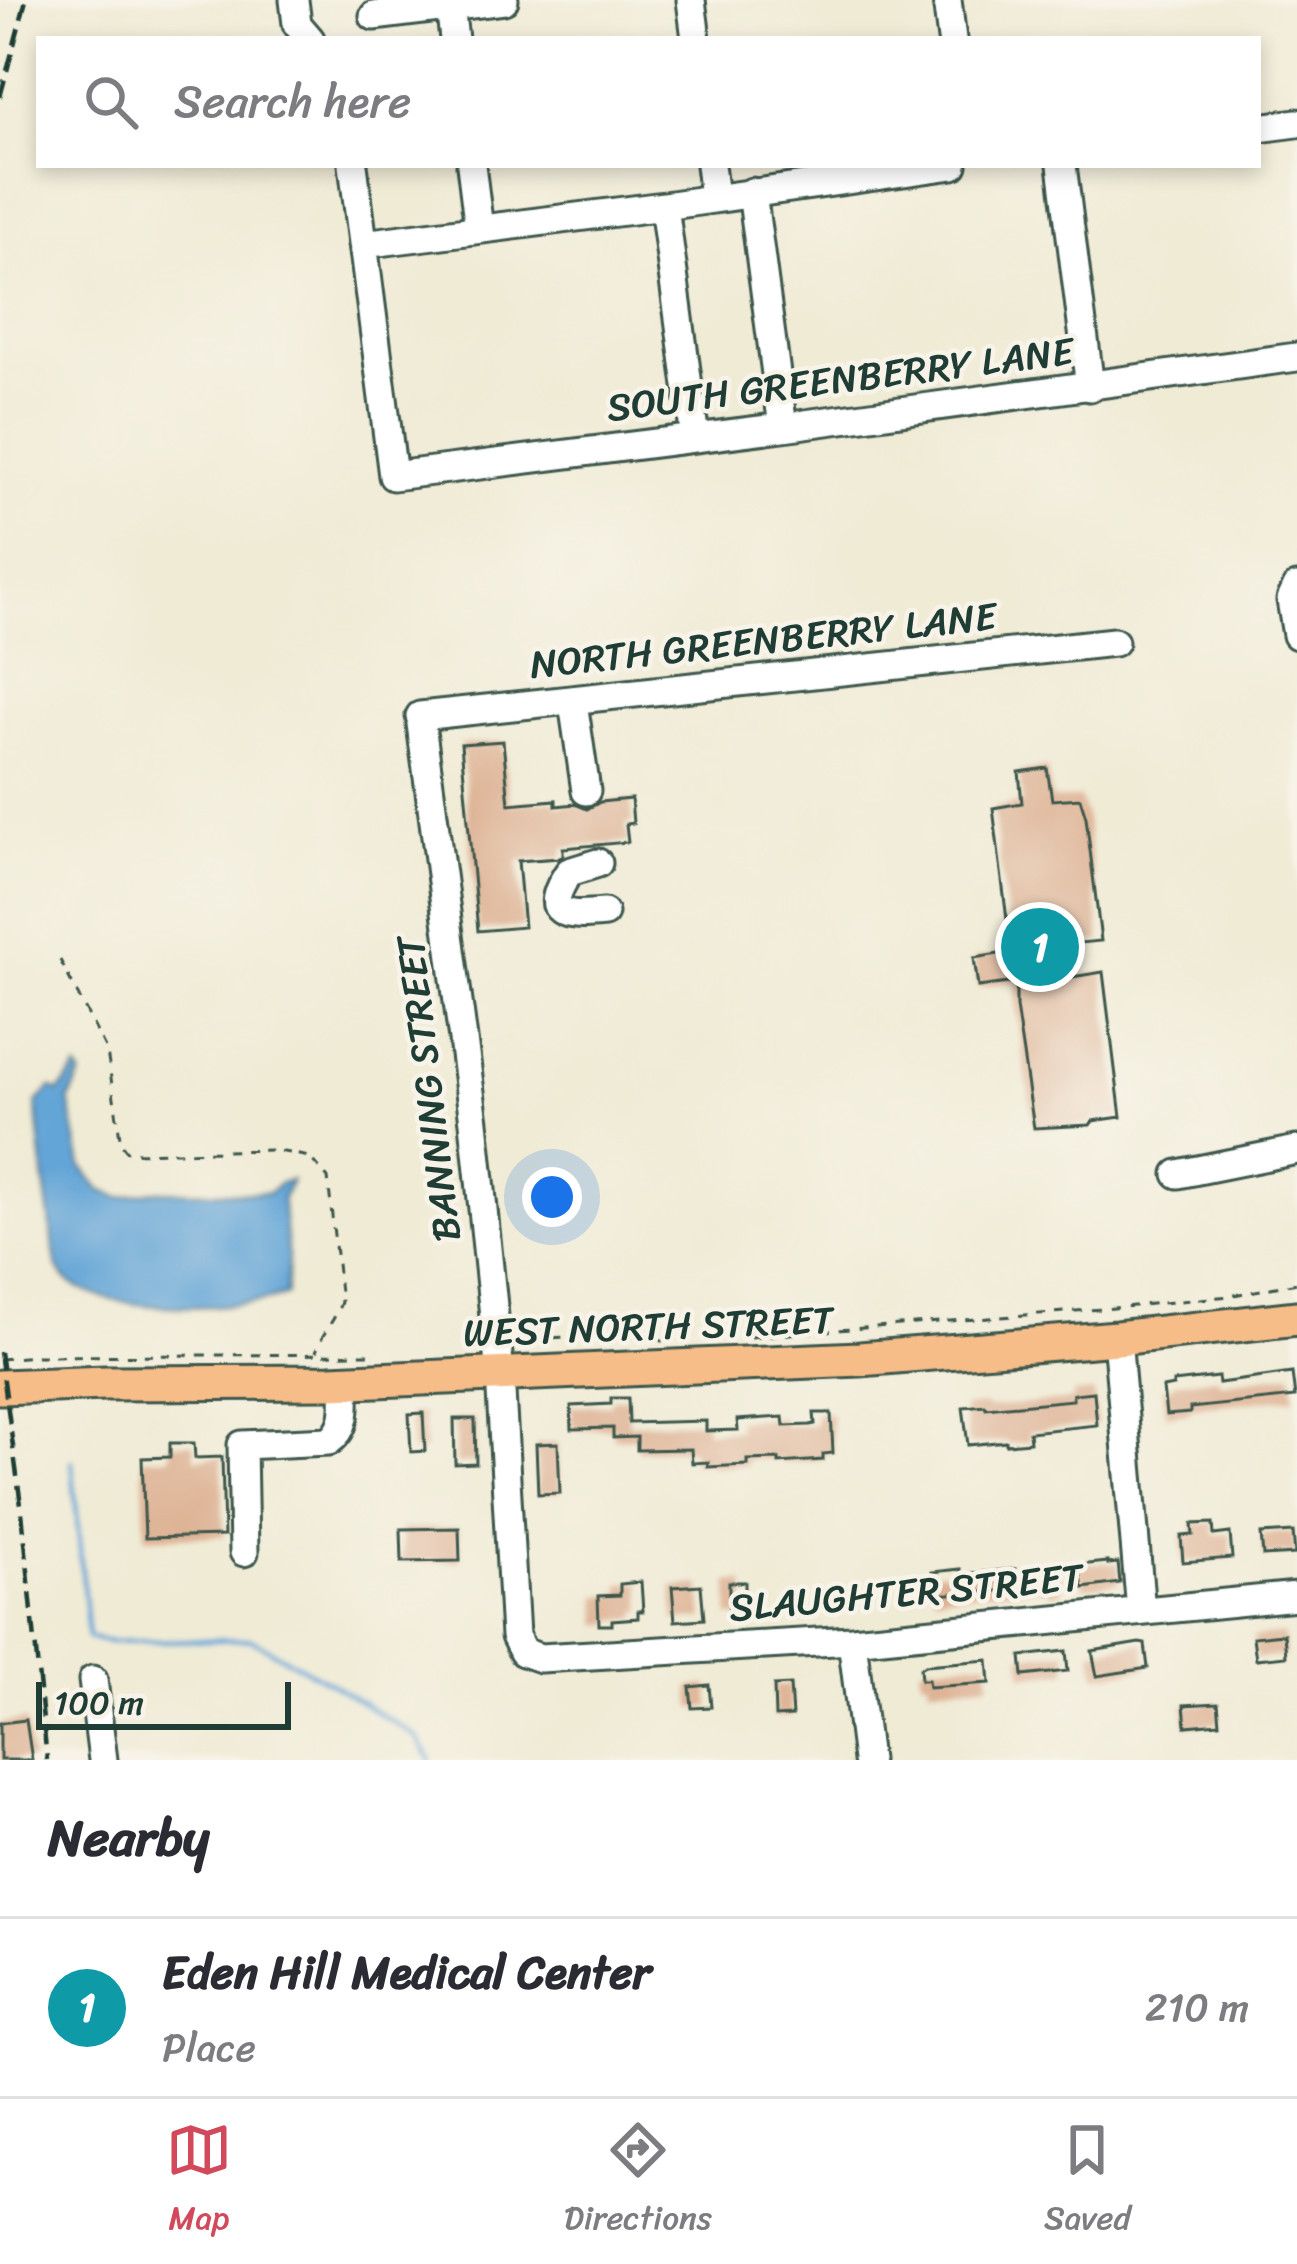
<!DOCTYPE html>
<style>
:root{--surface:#fff;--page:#f7f7f7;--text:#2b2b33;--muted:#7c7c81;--line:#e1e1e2;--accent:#d1495b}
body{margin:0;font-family:Sriracha,sans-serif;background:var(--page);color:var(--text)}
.scale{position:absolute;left:36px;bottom:30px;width:255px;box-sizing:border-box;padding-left:12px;border:6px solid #1f3d34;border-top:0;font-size:33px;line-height:42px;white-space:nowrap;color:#1f3d34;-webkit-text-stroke:9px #f7f3e8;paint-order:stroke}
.you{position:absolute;left:552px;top:1197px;width:42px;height:42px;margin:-30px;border:9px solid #fff;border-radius:50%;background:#1a73e8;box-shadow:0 0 0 18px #1a73e833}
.badge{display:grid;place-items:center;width:78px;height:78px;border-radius:50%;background:var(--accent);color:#fff;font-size:39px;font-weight:700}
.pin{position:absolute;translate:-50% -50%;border:6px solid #fff;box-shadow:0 3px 12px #0006}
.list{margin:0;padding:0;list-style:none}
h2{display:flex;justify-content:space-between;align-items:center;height:156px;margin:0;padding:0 48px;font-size:51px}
h2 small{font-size:39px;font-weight:400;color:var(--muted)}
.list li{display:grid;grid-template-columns:78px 1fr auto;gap:36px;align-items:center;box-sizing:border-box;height:180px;padding:0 48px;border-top:3px solid var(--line)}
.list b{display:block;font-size:45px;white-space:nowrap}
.list p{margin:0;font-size:39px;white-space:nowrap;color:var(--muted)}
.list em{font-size:39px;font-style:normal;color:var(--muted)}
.icon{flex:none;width:66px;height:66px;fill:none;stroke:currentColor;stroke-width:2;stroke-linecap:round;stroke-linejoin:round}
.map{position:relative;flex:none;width:1297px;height:1760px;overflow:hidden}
.search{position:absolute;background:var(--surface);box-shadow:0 6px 18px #0003;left:36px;right:36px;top:36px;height:132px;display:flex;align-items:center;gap:30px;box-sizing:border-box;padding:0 42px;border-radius:0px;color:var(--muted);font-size:45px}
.sheet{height:336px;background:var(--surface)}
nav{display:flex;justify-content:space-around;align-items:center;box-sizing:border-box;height:168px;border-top:3px solid var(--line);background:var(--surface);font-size:33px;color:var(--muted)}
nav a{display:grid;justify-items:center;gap:6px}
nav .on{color:var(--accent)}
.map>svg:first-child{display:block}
.water{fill:#64a5d7;stroke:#427186;stroke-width:3}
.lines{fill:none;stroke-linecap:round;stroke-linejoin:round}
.stream{stroke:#64a5d7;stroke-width:4.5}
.building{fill:#deb395}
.minor-casing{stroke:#3e574c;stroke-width:33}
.major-casing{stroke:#3e574c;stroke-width:39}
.path{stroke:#3e574c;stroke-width:3;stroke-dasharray:9 9;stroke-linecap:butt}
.minor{stroke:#fff;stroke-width:27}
.major{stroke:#f7bd88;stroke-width:33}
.rail{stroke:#1f3d34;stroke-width:4.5;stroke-dasharray:18 9;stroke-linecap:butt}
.labels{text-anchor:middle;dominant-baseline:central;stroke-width:9;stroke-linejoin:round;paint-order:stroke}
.street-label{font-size:39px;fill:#1f3d34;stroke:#f7f3e8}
</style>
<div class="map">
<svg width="1297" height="1760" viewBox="0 0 1297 1760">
<rect width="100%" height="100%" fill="#f7f3e8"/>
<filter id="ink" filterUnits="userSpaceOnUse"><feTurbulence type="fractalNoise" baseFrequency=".00833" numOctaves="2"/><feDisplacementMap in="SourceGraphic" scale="24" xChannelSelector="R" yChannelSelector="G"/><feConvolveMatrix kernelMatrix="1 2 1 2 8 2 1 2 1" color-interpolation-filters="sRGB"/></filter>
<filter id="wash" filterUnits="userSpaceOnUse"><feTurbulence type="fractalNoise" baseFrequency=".004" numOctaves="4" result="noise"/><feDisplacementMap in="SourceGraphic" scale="48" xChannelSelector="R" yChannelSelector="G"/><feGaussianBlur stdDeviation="2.7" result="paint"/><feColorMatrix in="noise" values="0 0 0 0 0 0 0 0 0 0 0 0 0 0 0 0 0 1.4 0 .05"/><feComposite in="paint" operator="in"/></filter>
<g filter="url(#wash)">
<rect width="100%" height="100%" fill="#f0ebd5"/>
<path class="water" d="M77 1069 81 1075 69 1100 82 1166 100 1190 121 1198 154 1191 269 1193 280 1183 291 1180 282 1199 288 1258 286 1295C243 1311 80 1318 58 1268 53 1259 54 1242 52 1232 46 1189 39 1146 37 1103L51 1088 59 1092Z"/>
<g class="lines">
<path class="stream" d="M72 1461 88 1638 110 1642 251 1639 332 1684 417 1737 431 1760"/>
</g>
<g id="blocks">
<path class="building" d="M503 741 509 804 556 800V806L575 804 587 809 600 802 631 799 633 823 626 824 628 842 563 848V855L560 858 518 861 524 927 478 931 461 744Z
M1047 768 1052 800 1080 798 1086 817 1101 941 1069 944 1072 977 1103 972 1121 1117 1093 1121 1090 1125 1034 1128 1016 1007V982L978 987 974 958 1011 952 993 808 1022 803 1019 772Z
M1292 1373 1295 1397 1190 1408V1413L1166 1415 1163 1388 1173 1386V1382L1218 1377 1219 1383Z
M1094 1392 1097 1425 1029 1432 1030 1442 1006 1444V1441L968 1445 963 1407 985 1405 986 1408 1073 1400V1394Z
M611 1398H628L629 1423 706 1421V1431L738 1430 737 1420 767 1418 783 1417 784 1426 810 1425 815 1424 814 1413H831L833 1453 823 1454V1460L779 1463V1459L747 1460V1465L708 1467V1462L692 1463 691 1449 637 1450V1437L613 1438V1428L572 1429 571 1406 611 1404Z
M423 1413 425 1451 411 1452 409 1414Z
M454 1419H475L476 1463 455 1464Z
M170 1443H194L195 1458 222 1457 224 1536 145 1538 142 1458 170 1457Z
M558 1443 560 1493 538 1494 536 1444Z
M1213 1523 1214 1535 1230 1533 1232 1558 1183 1562 1181 1536 1193 1535 1192 1524Z
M459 1528 460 1561 402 1562 401 1529Z
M1293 1532 1295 1554 1263 1556 1261 1534Z
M1108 1562V1564L1118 1563 1120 1583 1083 1588 1079 1565Z
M961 1569V1574L1015 1569 1016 1577 1061 1573 1062 1592 1049 1594 1048 1588H1042L934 1595 932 1572Z
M641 1582 643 1611H638V1618L612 1620V1625H599L598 1596 620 1595V1584Z
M729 1582H745V1617H729Z
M701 1585 704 1619 675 1621 672 1587Z
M1284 1634 1286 1656 1256 1659 1253 1637Z
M1139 1643 1145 1644 1148 1668 1097 1676 1092 1651Z
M1066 1651 1068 1671 1023 1676 1021 1656Z
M988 1660 990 1683 929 1687 928 1680H921L920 1668 925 1665Z
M709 1685 711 1707 692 1708 690 1687Z
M790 1685 792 1716 775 1717 774 1686Z
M1218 1703 1220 1723 1186 1726 1184 1705Z
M26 1720 32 1760H0V1723Z"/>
</g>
</g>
<g filter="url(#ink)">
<use href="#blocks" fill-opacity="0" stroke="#3e574c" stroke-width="3"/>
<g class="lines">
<defs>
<path id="minor" d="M294 0 297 24 310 39
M691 0 696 39
M947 0 952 39
M450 7 454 39
M374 16 504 0
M1258 128 1297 123
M353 165 393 476 783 427 1297 357
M471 165 479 229
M710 165 714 197
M1062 165 1090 387
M752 192 783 427
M664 206 695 438
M363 244 664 206 953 165
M1297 587 1291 600 1297 635
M574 709 586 791
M420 716 1114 642
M421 724 474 1122 500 1374 515 1636 523 1652 540 1658 852 1640 1297 1596
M598 863 569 872C540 915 565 917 604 913
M1178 1174 1297 1150
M1117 1338 1141 1611
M244 1552 242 1445 329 1441C349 1427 345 1404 345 1381
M852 1640 867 1760
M93 1680 103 1760"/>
<path id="major" d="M0 1387 106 1383 330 1382 860 1359 1117 1338 1297 1318"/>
</defs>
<use href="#minor" class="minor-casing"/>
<use href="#major" class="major-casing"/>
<path class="path" d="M60 960 107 1052 121 1144 128 1153 273 1150 309 1157 328 1178 341 1302C335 1321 321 1334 316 1352
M518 1335 532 1339 618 1334 663 1341
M750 1337 1114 1308 1229 1296 1297 1283
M0 1359 37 1356 371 1354"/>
<use href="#minor" class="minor"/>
<use href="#major" class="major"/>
<path class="rail" d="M0 97 26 0
M0 1352 22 1512 47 1760"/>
</g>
</g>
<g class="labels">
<g class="street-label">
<text transform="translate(840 379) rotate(-7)">SOUTH GREENBERRY LANE</text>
<text transform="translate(763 640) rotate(-6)">NORTH GREENBERRY LANE</text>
<text transform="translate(428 1089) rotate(-97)">BANNING STREET</text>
<text transform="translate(648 1326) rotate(-2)">WEST NORTH STREET</text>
<text transform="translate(906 1592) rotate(-5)">SLAUGHTER STREET</text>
</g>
</g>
</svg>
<div class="scale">100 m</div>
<div class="you"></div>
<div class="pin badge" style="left:1040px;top:947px;background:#0f9aa8">1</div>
<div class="search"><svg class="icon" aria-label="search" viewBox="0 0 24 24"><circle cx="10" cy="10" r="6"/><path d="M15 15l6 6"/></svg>Search here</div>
</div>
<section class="sheet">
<h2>Nearby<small></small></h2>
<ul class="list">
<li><span class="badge" style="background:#0f9aa8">1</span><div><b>Eden Hill Medical Center</b><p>Place</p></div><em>210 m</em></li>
</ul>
</section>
<nav>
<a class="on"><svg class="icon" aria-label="map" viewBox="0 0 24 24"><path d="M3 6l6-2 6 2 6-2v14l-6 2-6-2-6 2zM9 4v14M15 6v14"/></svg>Map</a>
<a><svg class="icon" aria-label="directions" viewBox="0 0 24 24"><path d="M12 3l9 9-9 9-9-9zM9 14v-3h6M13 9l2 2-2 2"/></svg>Directions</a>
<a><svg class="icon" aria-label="saved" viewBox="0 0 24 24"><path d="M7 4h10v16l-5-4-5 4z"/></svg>Saved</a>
</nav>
